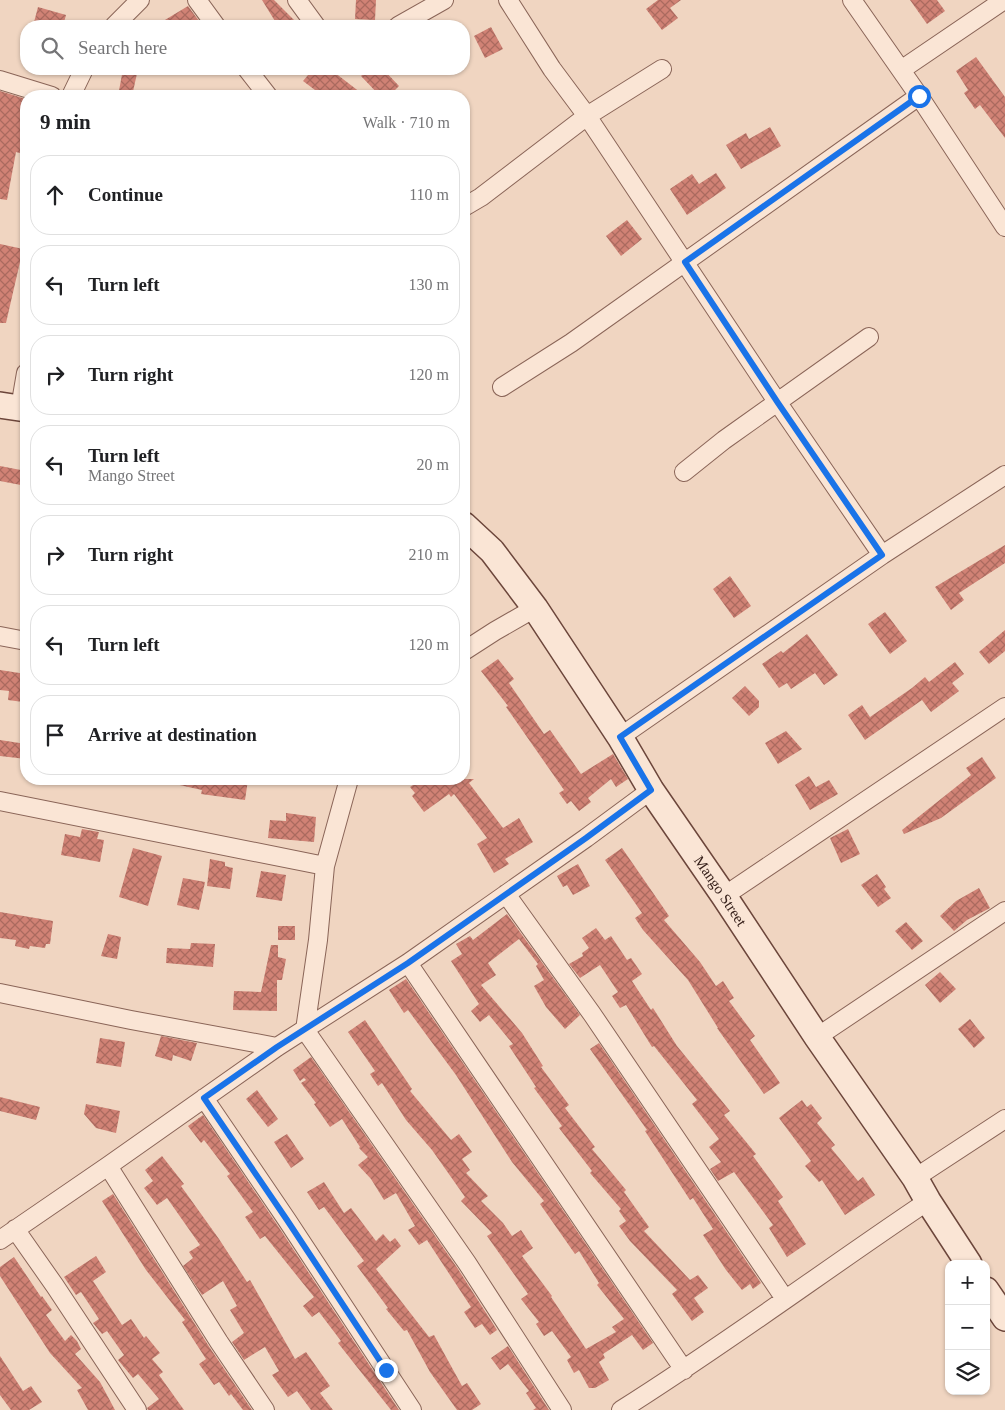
<!DOCTYPE html>
<meta charset="utf-8">
<style>
:root{--surface:#fff;--page:#f2f2f2;--text:#202124;--muted:#757577;--line:#e0e0e0}
body{margin:0;font-family:Georgia,serif;background:var(--page);color:var(--text)}
.controls{position:absolute;right:15px;bottom:15px;display:grid;overflow:hidden;border-radius:10px;box-shadow:0 1px 4px #0004}
.controls button{width:45px;height:45px;display:grid;place-items:center;padding:0;border:0;border-bottom:1px solid var(--line);background:var(--surface);color:var(--text);font:25px sans-serif}
.stop{position:absolute;width:15px;height:15px;margin:-11px;border:4px solid #1a73e8;border-radius:50%;background:#fff}
.stop.end{background:#1a73e8;border-color:#fff;box-shadow:0 1px 5px #0008}
.list{margin:0;padding:0;list-style:none}
h2{display:flex;justify-content:space-between;align-items:center;height:65px;margin:0;padding:0 20px;font-size:21px}
h2 small{font-size:16px;font-weight:400;color:var(--muted)}
.list li{display:grid;grid-template-columns:32px 1fr auto;gap:15px;align-items:center;box-sizing:border-box;height:80px;margin:0 10px 10px;padding:0 10px;border:1px solid var(--line);border-radius:20px}
.list b{display:block;font-size:19px;white-space:nowrap}
.list p{margin:0;font-size:16px;white-space:nowrap;color:var(--muted)}
.list em{font-size:16px;font-style:normal;color:var(--muted)}
.icon{flex:none;width:28px;height:28px;fill:none;stroke:currentColor;stroke-width:2;stroke-linecap:round;stroke-linejoin:round}
.map{position:relative;flex:none;width:1005px;height:1410px;overflow:hidden}
.search{position:absolute;background:var(--surface);box-shadow:0 1px 4px #0004;left:20px;top:20px;width:450px;height:55px;display:flex;align-items:center;gap:12px;box-sizing:border-box;padding:0 18px;border-radius:20px;color:var(--muted);font-size:19px}
.panel{position:absolute;background:var(--surface);box-shadow:0 1px 4px #0004;left:20px;top:90px;width:450px;height:695px;border-radius:20px}
.map>svg:first-child{display:block}
.building{fill:url(#building-cross-hatch)}
.lines{fill:none;stroke-linecap:round;stroke-linejoin:round}
.street-casing{stroke:#8a6558;stroke-width:20}
.secondary-casing{stroke:#6c463b;stroke-width:28}
.street{stroke:#fae5d5;stroke-width:18}
.secondary{stroke:#fae5d5;stroke-width:25}
.route{stroke:#1a73e8;stroke-width:6}
.labels{text-anchor:middle;dominant-baseline:central;stroke-width:5;stroke-linejoin:round;paint-order:stroke}
.street-label{font-size:15px;fill:#39231d;stroke:#f7e2d1}
</style>
<div class="map">
<svg width="1005" height="1410" viewBox="0 0 1005 1410">
<defs>
<pattern id="building-cross-hatch" width="8" height="8" patternUnits="userSpaceOnUse" patternTransform="scale(1.25)"><rect width="8" height="8" fill="#d08275"/><path d="M0 0l8 8M0 8l8-8" fill="none" stroke="#aa6a5f"/></pattern>
</defs>
<rect width="100%" height="100%" fill="#f0d5c1"/>
<path class="building" d="M262 0H274L300 26H278Z
M356 0H376L375 20 355 19Z
M658 0H681L670 8 678 18 662 30 646 9Z
M910 0H937L945 11 927 24Z
M188 6 199 21 190 26H155Z
M38 7 66 15 63 26H33Z
M491 27 503 49 485 58 474 36Z
M976 57 1005 97V138L980 105 975 109 964 93 968 90 956 71Z
M123 69H138L132 96H118Z
M313 69H330L365 96H323L303 81Z
M368 69H383L399 86 389 96H380L361 76Z
M0 91 26 99V110L21 136 26 138 23 154 16 152 7 200 0 199Z
M770 127 781 146 741 169 726 145 746 133 749 139Z
M716 173 726 188 687 215 670 189 692 174 699 184Z
M627 220 642 239 621 256 606 236Z
M0 244 23 249 6 323H0Z
M0 466 26 471V486L0 481Z
M1005 545V563L959 593 964 600 951 610 935 587Z
M730 576 751 606 734 618 713 589Z
M885 612 907 641 890 654 868 624Z
M1005 630V651L989 664 979 652Z
M807 634 838 675 824 685 815 673 791 689 787 683 779 688 762 664 781 651 783 653Z
M498 659 514 679 509 683 544 734 550 730 581 774 613 754 628 779 616 787 611 779 588 798 591 802 579 811 571 801 567 804 559 793 564 790 506 707 508 706 481 671Z
M955 662 964 674 952 683 959 691 931 712 922 700 865 740 848 715 862 705 870 717 912 688 925 677 929 682Z
M0 670 26 674 23 702 8 700 9 691 0 690Z
M745 686 759 701V707L749 716 732 698Z
M786 731 802 749 778 764 765 743Z
M0 740 26 744V759L0 756Z
M982 757 996 778 941 818 904 834 902 830 971 775 966 768Z
M809 776 816 787 829 780 838 794 810 810 795 785Z
M176 779 248 780 245 800 201 794 202 790 175 784Z
M422 779H474L469 783 503 828 519 818 533 842 505 859 509 864 494 873 477 844 487 838 454 794 451 797 449 794 424 812 412 796 415 793 410 787Z
M286 813 316 817 314 842 268 838 270 820 286 821Z
M82 829 99 832 97 839 104 840 100 862 61 855 65 834 80 837Z
M848 829 860 854 841 863 830 838Z
M133 848 162 856 148 906 119 897Z
M622 848 669 916 664 920 700 962 716 986 723 981 734 998 729 1001 755 1036 750 1040 780 1083 764 1094 717 1028H718L688 980 643 930 635 918 642 913 605 860Z
M210 859 225 862V866L233 868 230 889 207 886Z
M578 864 590 886 573 895 567 885 563 887 557 876Z
M261 871 286 875 282 901 256 897Z
M877 874 886 887 884 889 891 898 878 907 861 885Z
M183 878 205 882 199 910 177 905Z
M979 888 990 908 967 920 954 931 940 916 956 901Z
M0 912 53 921 50 944H46L45 948 30 946 29 949 15 946 16 940 0 938Z
M507 914 580 1015 565 1029 546 1007 534 986 544 980 536 966 538 964 519 939 488 963 496 975 481 985 522 1033 543 1066 541 1067 569 1105 565 1108 595 1147 592 1149 626 1190 624 1192 649 1227 644 1231 690 1280 698 1275 708 1288 694 1298 704 1312 692 1321 672 1294 677 1290 630 1241 619 1226 626 1221 619 1211 621 1209 590 1173 592 1171 559 1128 562 1126 534 1088 536 1087 509 1046 513 1044 489 1015 480 1022 471 1011 479 1004 451 961 462 954 456 944 470 936 473 940Z
M906 922 923 941 912 950 895 931Z
M278 926H295V940H278Z
M596 928 605 940 611 936 627 960 631 958 642 974 632 981 651 1010 653 1008 677 1046 730 1111 724 1115 756 1154 753 1156 783 1197 778 1201 806 1244 787 1257 769 1228 773 1225 734 1172 718 1181 710 1169 721 1162 709 1147 719 1139 692 1104 697 1100 654 1046 652 1047 626 1005 620 1008 612 996 618 992 600 965 580 978 569 964 583 956 582 953 589 948 582 938Z
M108 934 121 937 117 959 101 956Z
M191 943 215 944 213 967 166 963 167 948 190 949Z
M271 945H278V957L286 959 282 980H277V1011L233 1010 234 991 261 992Z
M940 972 956 989 940 1003 925 985Z
M406 979 653 1343 643 1350 632 1335 603 1354 605 1358 599 1362 609 1380 595 1388H589L579 1370 574 1373 567 1360 571 1357 552 1331 544 1336 536 1324 539 1322 521 1299 528 1294 487 1236 492 1233 461 1201 465 1197 432 1150 406 1120 382 1083 378 1086 370 1074 375 1071 348 1032 365 1020 412 1089 410 1091 451 1140 459 1134 472 1152 462 1159 470 1170 466 1173 488 1196 481 1201 503 1223 512 1236 521 1230 533 1248 522 1256 552 1296 551 1297 586 1349 616 1332 612 1327 624 1319 597 1285 599 1283 579 1251 575 1254 540 1204 544 1201 512 1162 456 1075 408 1010 404 1013 389 990Z
M970 1019 985 1038 974 1048 958 1029Z
M161 1036 197 1043 191 1061 173 1055 172 1061 155 1056Z
M100 1038 125 1042 121 1067 96 1063Z
M599 1043 761 1283 753 1289 750 1284 742 1290 726 1270 703 1235 713 1229 693 1198 690 1200 645 1131 647 1130 590 1049Z
M311 1057 458 1269 497 1330 490 1335 482 1324 475 1328 464 1312 471 1307 427 1240 419 1245 408 1230 415 1226 396 1193 384 1200 371 1179 358 1165 368 1157 359 1148 360 1147 342 1119 330 1127 314 1104 316 1103 301 1083 306 1080 304 1078 300 1081 293 1070Z
M257 1090 278 1119 268 1127 246 1099Z
M0 1097 40 1107 36 1120 0 1111Z
M802 1100 807 1107 811 1104 822 1118 817 1123 835 1145 831 1148 858 1181 863 1177 875 1195 845 1215 822 1180 819 1182 805 1166 811 1161 779 1118Z
M86 1104 120 1111 116 1133 96 1128 84 1114Z
M203 1115 278 1226 399 1410H391L338 1343 341 1341 319 1312 312 1317 303 1306 314 1297 265 1236 260 1239 245 1217 253 1212 227 1176 230 1174 204 1140 201 1143 188 1126Z
M287 1134 304 1159 291 1168 274 1142Z
M162 1156 184 1184 181 1186 219 1239 247 1282 250 1280 295 1359 306 1352 330 1386 320 1393 333 1410H311L297 1391 288 1397 272 1375 279 1371 265 1347 244 1360 232 1342 244 1333 230 1310 237 1306 223 1281 202 1295 183 1266 193 1258 189 1252 200 1245 167 1198 157 1205 144 1188 153 1181 145 1170Z
M324 1182 344 1213 351 1208 376 1241 383 1234 390 1242 395 1238 401 1246 376 1269 429 1337 434 1335 462 1386 467 1383 481 1404 472 1410H457L430 1372 407 1330 404 1331 386 1309 388 1308 357 1266 364 1261 324 1207 319 1210 307 1192Z
M113 1194 210 1348 252 1410H243L231 1394 229 1396 219 1382 214 1385 199 1364 206 1359 182 1322 185 1320 146 1270 102 1201Z
M96 1256 106 1272 93 1281 122 1325 131 1319 144 1338 146 1336 160 1353 152 1359 163 1372 159 1375 184 1410H148L147 1408 159 1399 138 1374 133 1378 118 1360 124 1355 107 1331 102 1334 93 1323 99 1319 81 1292 76 1295 64 1277Z
M14 1257 41 1297 42 1296 52 1310 46 1315 65 1341 71 1335 77 1341 81 1349 75 1354 100 1382 115 1410H88L77 1390 82 1388 50 1353 22 1310 0 1276V1267Z
M508 1346 549 1410H533L536 1408 526 1393 529 1391 508 1364 500 1370 491 1358Z
M0 1356 23 1391 31 1386 42 1402 29 1410H11L0 1395Z"/>
<g class="lines">
<defs>
<path id="street" d="M197 0 216 26
M297 0 316 26
M508 0 552 69 587 116 778 403 882 555
M852 0 919 96 1005 227
M114 26 140 0
M398 26 444 0
M247 69 268 96
M901 70 1004 0
M0 80 52 96
M71 96 84 69
M464 207 481 197 587 116 662 69
M502 387 571 343 919 96
M20 408 26 373
M684 472 724 440 869 337
M0 636 26 641
M464 651 495 631 535 608
M620 737 882 555 1005 475
M349 779 325 866 318 940 305 1030 467 1263 562 1410
M0 801 325 866
M506 894 592 1014 785 1299
M724 896 1005 707
M408 963 684 1370
M0 993 131 1020 277 1047
M817 1037 1005 911
M204 1098 287 1220 412 1410
M108 1166 219 1342 265 1410
M915 1178 1005 1119
M15 1229 55 1286 137 1410
M0 1240 108 1166 277 1047 408 963 586 838 651 790
M621 1410C726 1344 825 1270 928 1201"/>
<g id="secondary">
<path d="M0 405 26 409"/>
<path id="s1" d="M464 525 492 551 535 608 620 737 651 790 724 896 817 1037 915 1178 928 1201 969 1264"/>
<path d="M986 1290 1005 1318"/>
</g>
</defs>
<use href="#street" class="street-casing"/>
<use href="#secondary" class="secondary-casing"/>
<use href="#street" class="street"/>
<use href="#secondary" class="secondary"/>
</g>
<g class="lines">
<path class="route" d="M386 1370 287 1220 204 1098 277 1047 408 963 586 838 651 790 620 737 882 555 778 403 685 262 919 96"/>
</g>
<g class="labels">
<g class="street-label">
<text stroke="none"><textPath href="#s1" startOffset="448">Mango Street</textPath></text>
</g>
</g>
</svg>
<div class="controls">
<button>+</button>
<button>−</button>
<button><svg class="icon" aria-label="layers" viewBox="0 0 24 24"><path d="M12 4l9 5-9 5-9-5zM3 14l9 5 9-5"/></svg></button>
</div>
<div class="stop" style="left:919px;top:96px"></div>
<div class="stop end" style="left:386px;top:1370px"></div>
<div class="search"><svg class="icon" aria-label="search" viewBox="0 0 24 24"><circle cx="10" cy="10" r="6"/><path d="M15 15l6 6"/></svg>Search here</div>
<section class="panel">
<h2>9 min<small>Walk · 710 m</small></h2>
<ul class="list">
<li><svg class="icon" aria-label="ahead" viewBox="0 0 24 24"><path d="M12 20V5M6 11l6-6 6 6"/></svg><div><b>Continue</b></div><em>110 m</em></li>
<li><svg class="icon" aria-label="left" viewBox="0 0 24 24"><path d="M17 20v-9H6M10 6l-5 5 5 5"/></svg><div><b>Turn left</b></div><em>130 m</em></li>
<li><svg class="icon" aria-label="right" viewBox="0 0 24 24"><path d="M7 20v-9h11M14 6l5 5-5 5"/></svg><div><b>Turn right</b></div><em>120 m</em></li>
<li><svg class="icon" aria-label="left" viewBox="0 0 24 24"><path d="M17 20v-9H6M10 6l-5 5 5 5"/></svg><div><b>Turn left</b><p>Mango Street</p></div><em>20 m</em></li>
<li><svg class="icon" aria-label="right" viewBox="0 0 24 24"><path d="M7 20v-9h11M14 6l5 5-5 5"/></svg><div><b>Turn right</b></div><em>210 m</em></li>
<li><svg class="icon" aria-label="left" viewBox="0 0 24 24"><path d="M17 20v-9H6M10 6l-5 5 5 5"/></svg><div><b>Turn left</b></div><em>120 m</em></li>
<li><svg class="icon" aria-label="arrive" viewBox="0 0 24 24"><path d="M6 21V4h12l-3 4 3 4H6"/></svg><div><b>Arrive at destination</b></div></li>
</ul>
</section>
</div>
